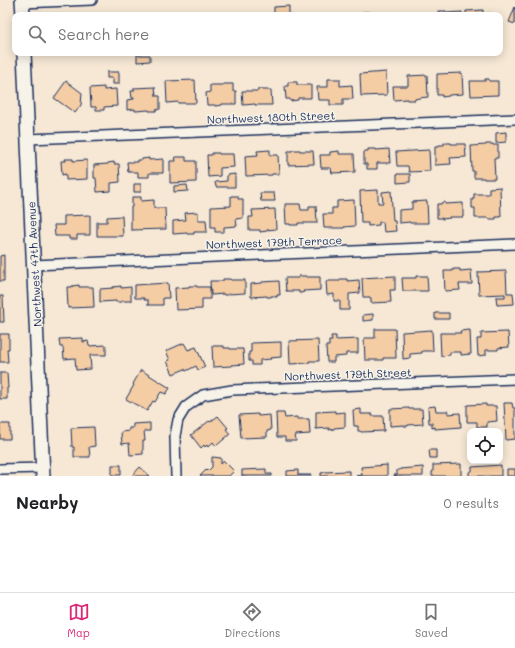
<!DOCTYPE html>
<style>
:root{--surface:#fff;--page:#f6f6f6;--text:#202124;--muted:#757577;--line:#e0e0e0;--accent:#db2777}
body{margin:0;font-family:Mali,sans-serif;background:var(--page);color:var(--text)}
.controls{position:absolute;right:12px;bottom:12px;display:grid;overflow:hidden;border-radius:8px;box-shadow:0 2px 10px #0003}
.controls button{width:36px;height:36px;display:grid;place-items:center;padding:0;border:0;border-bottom:1px solid var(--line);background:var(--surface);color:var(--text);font:20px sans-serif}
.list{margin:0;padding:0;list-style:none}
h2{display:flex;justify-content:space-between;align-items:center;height:52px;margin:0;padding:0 16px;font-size:17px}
h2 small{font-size:13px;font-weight:400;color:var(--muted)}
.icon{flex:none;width:22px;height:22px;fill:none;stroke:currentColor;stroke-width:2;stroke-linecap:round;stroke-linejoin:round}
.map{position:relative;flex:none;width:515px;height:476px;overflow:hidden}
.search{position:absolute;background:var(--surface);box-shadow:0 2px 10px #0003;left:12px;right:12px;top:12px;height:44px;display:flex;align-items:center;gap:10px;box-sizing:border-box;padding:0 14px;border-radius:8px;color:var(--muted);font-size:15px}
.sheet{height:116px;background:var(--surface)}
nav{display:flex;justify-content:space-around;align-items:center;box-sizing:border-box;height:56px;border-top:1px solid var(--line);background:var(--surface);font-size:11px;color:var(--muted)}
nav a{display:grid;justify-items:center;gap:2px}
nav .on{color:var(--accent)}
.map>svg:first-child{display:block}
.building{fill:#f5cda4;stroke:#1b2f5e}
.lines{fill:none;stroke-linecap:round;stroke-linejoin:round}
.street-casing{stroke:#1b2f5e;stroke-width:12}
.secondary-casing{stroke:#1b2f5e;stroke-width:16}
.street{stroke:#f7f3e8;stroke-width:9}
.secondary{stroke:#f7f3e8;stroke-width:13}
.labels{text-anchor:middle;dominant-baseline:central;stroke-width:3;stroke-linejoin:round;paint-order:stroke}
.street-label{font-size:11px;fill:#1b2f5e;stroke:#f7f3e8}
</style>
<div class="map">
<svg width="515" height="476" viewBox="0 0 515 476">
<rect width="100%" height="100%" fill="#f6e8d4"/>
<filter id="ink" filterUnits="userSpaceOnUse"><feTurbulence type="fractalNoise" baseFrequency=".025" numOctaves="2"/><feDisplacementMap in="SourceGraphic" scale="8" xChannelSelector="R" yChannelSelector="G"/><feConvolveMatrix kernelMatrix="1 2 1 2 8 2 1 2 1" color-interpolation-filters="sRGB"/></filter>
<g filter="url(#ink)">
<path class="building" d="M289 6V15H274V7Z
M515 7V24L509 22Z
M483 10V14L491 13V15H466V11Z
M438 11H446V13L462 12V15H427V14H438Z
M362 12H369V13H386V15H351L362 14Z
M137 55H150V61L137 62Z
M107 72H119V84H113V78H107Z
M386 72 387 95 361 96 360 74Z
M462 73 463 94 449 95V96L442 97V95H437V74Z
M427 75 428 97 419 98 415 99V100H407V99L394 100 393 86H408V76Z
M328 79H340V86L352 85 353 99H343V105H330V100H318L317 87H328Z
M485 79H489V81H498V95L471 96 470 81H485Z
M195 80 196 103H178V102L167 103 166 81Z
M66 81 82 93 81 105 75 113 54 98Z
M288 82H297V85H311V98H298V100L290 101V99H286L285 86H288Z
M223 84H233V91H236V104H222V105L215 106V105H207L206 93 210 92V85H223Z
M104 87V90L116 89 117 106 104 107V110H96V107H91L90 88Z
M155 87 156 96H160V109L156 110V111H149V110L135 111V109L127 110V100L134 99V98H132L131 91H134V88Z
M258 89H262V90H271L272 105H255V104L243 105 242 91H258Z
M506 132V142L496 143V133Z
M444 143H451V144H465L466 157 450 158 451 164 435 165V146H439V145H444Z
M486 144H493V145H498V158H494L495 179H484V178H474V171H472L471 146 486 145Z
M368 149H376V150L389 149 390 163H377V169H367V164H364V151H368Z
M270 150V155H278L279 174H272V175L246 176 245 156 258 155 257 151Z
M292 150H300V151H313L314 164 288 165V151H292Z
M429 150 430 171 409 172 408 166H397L396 152Z
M339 151V154H354L355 172 332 173 331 168H321L320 155H330V152Z
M212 153H219V154H233L234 167 220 168V176L208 177 207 155H212Z
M175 157H186V161H196V182L170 183V161H176Z
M149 158V160L163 159V173H149V177H138V172H128L127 162H137V160H142V159Z
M65 159H73V161L87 160V179L66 180V174L62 175 61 161H66Z
M114 162V164H119L120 182 111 183V191L97 192 96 178H94V165L108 164V163Z
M235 174V187H216L215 182 227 181V175Z
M397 174H410V182L397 183Z
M134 184H141V192H134Z
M187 185 188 191 174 192V186Z
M500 187 501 217H496V219H489V218H475V208H472V199H474V194H489V188Z
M378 190V203H383L382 192 391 191 393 221H395L396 231 384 232 383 222H379V225L368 226V223H361L360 191Z
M260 193H274L275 201H261Z
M231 196H238V199H243V218L236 219 237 226 224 227V232H215V227H211V207L231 206Z
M132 197H141V201L154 200V208H165L166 229 131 230V207H132Z
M354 200 355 226 344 227V228H324L323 214H332V208H337V201Z
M427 201 428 223H410V222L399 223V210L412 209V202Z
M445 202V204L463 203V217H449L450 218 442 219V218H437V204H441V203Z
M285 204H300L301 210H309V206H316L317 223H298V225H290V224H286Z
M275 209 276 229 267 230V231L260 232V230H249V217H253L252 210Z
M198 212V220H206L207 232H194V234H187V233L173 234V221L186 220 185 213Z
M90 215V235H77V239H69V236H55L54 225H64V216Z
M122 216 123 236H97V222H107V217Z
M4 255V281H0V256Z
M453 269H460V271L471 270 472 284H459L460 290 445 291 444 271H453Z
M506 271 507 293H513L514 304 497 305 496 297H505V294L479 295 478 272Z
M299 276H306V277H320V290L303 291 304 292 301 293H299V291H286L285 278H299Z
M395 276V290H390L391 302 371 303V298H370V297H363L362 278Z
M416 276H427L428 291H403L402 278H416Z
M223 279H230L231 280H245V293L228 294V295H224V294L211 295 210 281H223Z
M340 279H347V281L359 280 360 293 349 294V310H340V301H334V294L327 295 326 281H340Z
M279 281 280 295H277V297H275V296H271V297H267V296L251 297V284L262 283V282Z
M168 283 169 298H163V305H148V300H144V298H135V285Z
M79 285V287H93L94 307 68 308 67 287H72V286Z
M121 286V288L131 287V301H121L122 302H116V301L100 302V289L113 288V287Z
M189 286H197V287H210V299H202V309L176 310 175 288 189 287Z
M0 296H3L4 322H0Z
M435 313H449V319H435Z
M373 314V320L363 321V315Z
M375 329H395L396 358H383V360H365L364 338H375Z
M432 330 433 351H422V353L410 354V358L403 359 402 332Z
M470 330 471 354 461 355V352H450V355L441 356 440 333H461L460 331Z
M508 332 509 347 498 348V350H486V355L478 356 477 339H481V333Z
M0 334H9V349H7L8 362H0Z
M331 336H336V340L358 339V353H346V356L334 357V362H327L326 346H329V341H332Z
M83 338V342L88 341 89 346 106 345V355H90L91 369 76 370 75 358 64 359 63 347H60L59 339Z
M318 340 319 361H309V363L290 364 289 341Z
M281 342V357L270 358 271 359 260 360V365H252V361H249V352H251V343Z
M184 343 188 350 196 347 205 367 198 370 196 366 186 371 185 369 173 374 167 361 170 360 166 351Z
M212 346H224V348H230V349H243L244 364 232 365V366L213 367Z
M141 370 170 388 166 394 161 392 155 402 153 401 147 411 126 399 134 385 133 384Z
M0 373H7L8 388H7V399H0Z
M504 403H512L513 408H515V439L506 440Z
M486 404V406H496L497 421 487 422V427H477V422H467V405Z
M435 406 436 411H448V414L460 413 461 427 435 429V427L432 428V423H429L428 407Z
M409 408V409H422L423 424 408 425V426H404V425L390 426V409Z
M361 409V414H372V416H383L384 431 361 432 360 431H358V426H354L353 410Z
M335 411V413L345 412V427L334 428V429L329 430V428L316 429V412Z
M276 413H284L285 418 297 417V419H309L310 434 295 435 296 441H285V437H277Z
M258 414V416L270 415 271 430 267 431V437L241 438 239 415Z
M218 416 228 428 226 429 230 434 216 446 213 442 208 447 207 445 205 447 204 445 201 448 191 435 209 421 210 422Z
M150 423V431H144L145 441H143V454L130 455 129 443 122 444 121 432 129 431V428H133V424Z
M0 424H10V439H0Z
M94 427 95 446 89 447 90 457H74V447H72L71 428Z
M429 450H436V458H430Z
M212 457 221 458V464L224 461 234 471 229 476H200L207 469 208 471 212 467Z
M461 464V476H432V472H433V465Z
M112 465H121V475H112Z
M387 465V476H356L362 475 361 467Z
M501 465V476H469V472L472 471V467Z
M140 467 150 476H132Z
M423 467V476H394V475H397V470H400V469Z
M266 469V474H272V476H242V470Z
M507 469H515V476H507Z
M298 470V475H311V476H287V471Z
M349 471V476H321V473H323V472Z"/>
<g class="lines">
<defs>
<path id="street" d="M22 3 92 0
M28 139 515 119
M34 265 515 244
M0 469 43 468
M176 476 175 436 178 420 186 407 203 395 232 390 515 379"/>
<path id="secondary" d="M22 0 23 15
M24 53 43 476"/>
</defs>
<use href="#street" class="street-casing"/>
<use href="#secondary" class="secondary-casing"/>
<use href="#street" class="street"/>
<use href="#secondary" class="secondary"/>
</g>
</g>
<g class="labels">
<g class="street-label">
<text transform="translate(271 117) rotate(-2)">Northwest 180th Street</text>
<text transform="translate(274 242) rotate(-2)">Northwest 179th Terrace</text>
<text transform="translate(34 264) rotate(-93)">Northwest 47th Avenue</text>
<text transform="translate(348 374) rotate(-2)">Northwest 179th Street</text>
</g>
</g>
</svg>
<div class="controls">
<button><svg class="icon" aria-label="locate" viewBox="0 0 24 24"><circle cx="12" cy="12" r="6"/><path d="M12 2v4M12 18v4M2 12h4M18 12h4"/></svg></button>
</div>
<div class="search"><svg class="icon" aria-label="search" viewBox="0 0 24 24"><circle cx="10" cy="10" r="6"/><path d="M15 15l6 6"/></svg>Search here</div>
</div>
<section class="sheet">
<h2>Nearby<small>0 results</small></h2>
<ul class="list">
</ul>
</section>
<nav>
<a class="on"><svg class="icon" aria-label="map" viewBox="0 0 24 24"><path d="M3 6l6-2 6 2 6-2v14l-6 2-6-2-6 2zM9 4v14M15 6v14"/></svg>Map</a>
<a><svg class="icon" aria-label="directions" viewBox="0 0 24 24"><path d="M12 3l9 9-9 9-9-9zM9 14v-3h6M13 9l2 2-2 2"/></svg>Directions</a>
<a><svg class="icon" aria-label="saved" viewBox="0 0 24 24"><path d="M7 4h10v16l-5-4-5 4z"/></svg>Saved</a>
</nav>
